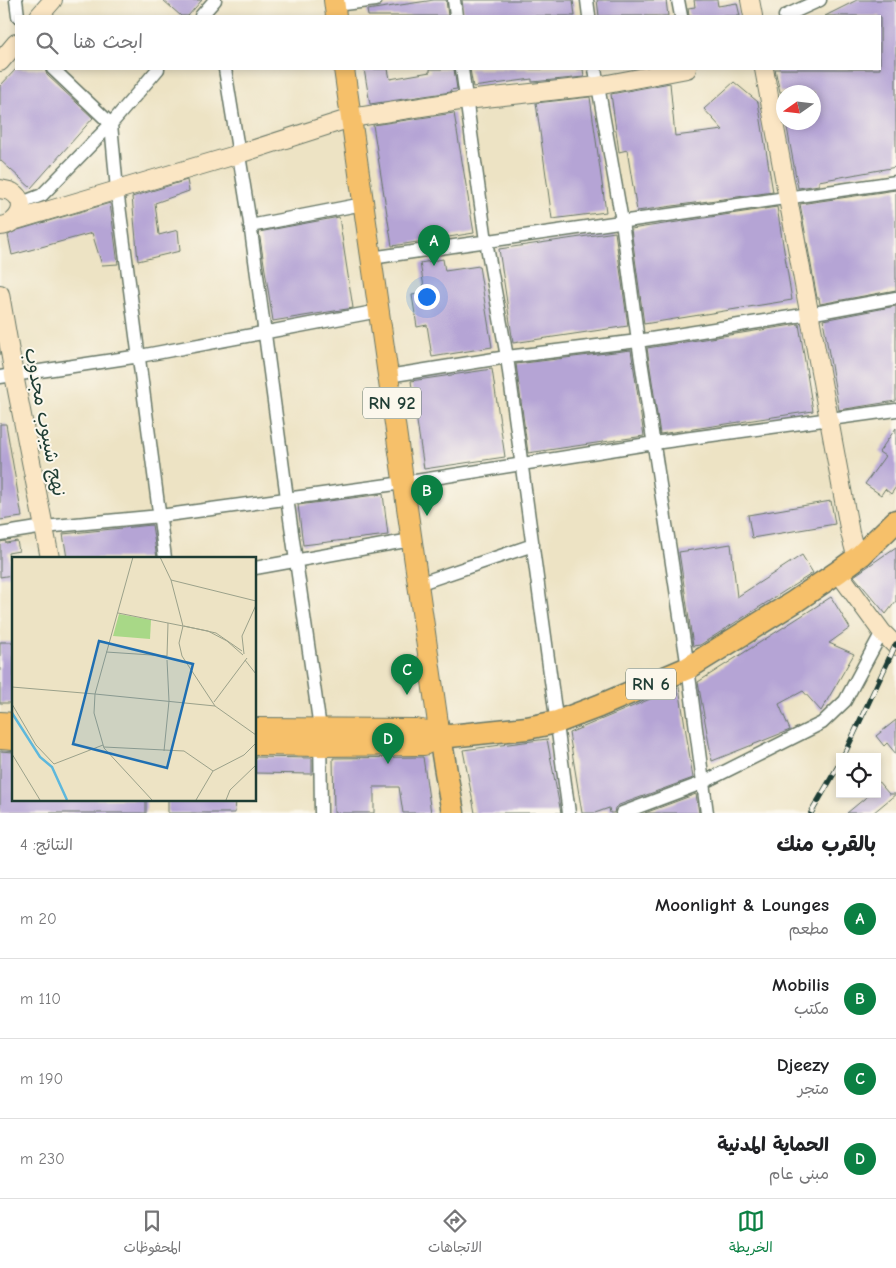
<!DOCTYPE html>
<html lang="ar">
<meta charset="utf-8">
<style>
:root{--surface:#fff;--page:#f2f2f2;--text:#202124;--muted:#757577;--line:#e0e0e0;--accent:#0b8043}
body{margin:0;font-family:"Comic Neue","Playpen Sans Arabic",sans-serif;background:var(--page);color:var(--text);direction:rtl}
.controls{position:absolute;right:15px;bottom:15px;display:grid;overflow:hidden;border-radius:0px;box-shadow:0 2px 8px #0003}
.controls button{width:45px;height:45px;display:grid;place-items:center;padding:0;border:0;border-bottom:1px solid var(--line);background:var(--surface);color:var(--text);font:25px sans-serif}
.compass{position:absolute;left:776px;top:85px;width:45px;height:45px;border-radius:50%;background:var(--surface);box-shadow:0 2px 8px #0003;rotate:256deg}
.you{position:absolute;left:426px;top:296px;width:18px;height:18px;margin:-12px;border:4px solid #fff;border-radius:50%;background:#1a73e8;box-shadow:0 0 0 8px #1a73e833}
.badge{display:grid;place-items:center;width:32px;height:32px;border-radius:50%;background:var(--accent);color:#fff;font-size:16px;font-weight:700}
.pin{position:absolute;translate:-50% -41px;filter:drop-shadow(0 1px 2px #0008)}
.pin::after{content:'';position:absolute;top:26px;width:18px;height:15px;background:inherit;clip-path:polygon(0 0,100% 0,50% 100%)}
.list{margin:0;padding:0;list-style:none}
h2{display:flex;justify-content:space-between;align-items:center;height:65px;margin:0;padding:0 20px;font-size:21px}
h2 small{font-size:16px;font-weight:400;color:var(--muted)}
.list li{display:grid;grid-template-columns:32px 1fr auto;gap:15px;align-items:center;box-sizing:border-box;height:80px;padding:0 20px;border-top:1px solid var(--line)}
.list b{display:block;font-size:19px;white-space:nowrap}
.list p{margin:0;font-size:16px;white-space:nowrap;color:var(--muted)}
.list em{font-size:16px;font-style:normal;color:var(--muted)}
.icon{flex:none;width:28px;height:28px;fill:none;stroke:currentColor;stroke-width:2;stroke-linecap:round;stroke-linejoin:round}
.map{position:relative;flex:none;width:896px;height:813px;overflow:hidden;direction:ltr}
.search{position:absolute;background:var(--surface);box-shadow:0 2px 8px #0003;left:15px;right:15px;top:15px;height:55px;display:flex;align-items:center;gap:12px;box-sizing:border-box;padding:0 18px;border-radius:0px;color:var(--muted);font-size:19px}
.sheet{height:385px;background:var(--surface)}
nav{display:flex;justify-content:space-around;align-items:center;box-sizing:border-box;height:70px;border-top:1px solid var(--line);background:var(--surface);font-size:14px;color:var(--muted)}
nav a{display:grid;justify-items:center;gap:2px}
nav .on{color:var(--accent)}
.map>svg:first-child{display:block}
.building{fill:#b5a4d5}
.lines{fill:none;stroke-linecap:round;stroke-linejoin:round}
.street-casing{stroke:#677766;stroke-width:15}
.secondary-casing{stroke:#677766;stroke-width:20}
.primary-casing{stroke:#677766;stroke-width:22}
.highway-casing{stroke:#677766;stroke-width:25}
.street{stroke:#fff;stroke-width:12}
.secondary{stroke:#fbe6c4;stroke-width:18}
.primary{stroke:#f6c06b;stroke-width:20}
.highway{stroke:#f6c06b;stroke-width:22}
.rail-casing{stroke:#1f3d34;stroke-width:5.5}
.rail{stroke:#fbf7ec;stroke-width:4;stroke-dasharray:11;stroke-linecap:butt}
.labels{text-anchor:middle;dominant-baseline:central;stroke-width:4;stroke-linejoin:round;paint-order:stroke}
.shield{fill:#fbf7ec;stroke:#61756b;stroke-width:1}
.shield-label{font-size:18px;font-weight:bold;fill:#1f3d34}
.street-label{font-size:19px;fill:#1f3d34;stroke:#fbf7ec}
.inset-river{fill:none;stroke:#5eb8dc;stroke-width:2.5}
.inset-road{fill:none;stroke:#9ba18a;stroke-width:1}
.view{fill:#1f6fb2;fill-opacity:0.15;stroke:#1f6fb2;stroke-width:2.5}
.inset-edge{fill:none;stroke:#1f3d34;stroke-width:2.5}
</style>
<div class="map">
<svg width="896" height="813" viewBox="0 0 896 813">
<rect width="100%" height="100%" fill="#fbf7ec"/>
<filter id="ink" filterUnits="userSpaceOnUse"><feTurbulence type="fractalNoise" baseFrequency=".02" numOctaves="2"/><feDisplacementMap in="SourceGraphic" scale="10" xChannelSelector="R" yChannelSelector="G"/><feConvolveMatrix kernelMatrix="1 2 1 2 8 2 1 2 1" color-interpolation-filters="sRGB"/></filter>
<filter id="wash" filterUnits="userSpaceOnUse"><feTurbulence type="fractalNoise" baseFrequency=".0096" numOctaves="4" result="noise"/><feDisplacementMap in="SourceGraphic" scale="20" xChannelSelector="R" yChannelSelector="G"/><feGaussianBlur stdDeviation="1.12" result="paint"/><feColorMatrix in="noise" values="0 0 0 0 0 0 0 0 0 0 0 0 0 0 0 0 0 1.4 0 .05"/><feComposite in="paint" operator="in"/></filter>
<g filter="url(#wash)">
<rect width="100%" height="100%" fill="#ede3c4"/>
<g id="blocks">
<path class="building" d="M163 0H202L188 16H181Z
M434 0H446L448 16H368L367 10Z
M462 0H573L575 16H464Z
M597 0H666L668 16H599Z
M694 0H717L718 6 737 3 740 16H689L688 8 695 7Z
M857 0H896V167L819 181V185L798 188 786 122H814V92H780L775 69H880V16H825Z
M16 69H45L47 75 93 118 31 188 0 160V86Z
M364 69H388L390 79 430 72V69H454L457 89 450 90 451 92 370 104Z
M470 69H583L584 77 532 82V79L473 87Z
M734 82 758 102 773 192 637 211 627 150 619 152 611 94 670 83 675 136 723 130 704 109Z
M590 97 606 212 552 219 536 103Z
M454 113 474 233 392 246 373 125Z
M187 180 189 191 155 203 159 235 178 230 180 251 138 261 132 197Z
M896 190V290L820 304 819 298H817L800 204Z
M110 203 118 264 102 265 92 233 12 255 8 235 18 230Z
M777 207 792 300 644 324 631 229Z
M339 217 353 308 273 321 259 232Z
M615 232 628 326 513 343 499 249Z
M443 259 445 271 479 266 492 347 432 357 427 325 417 327 412 295 425 293 420 263Z
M896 306V401L839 410 823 320Z
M799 324 813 411 660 434 647 348Z
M631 350 644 436 528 453 516 364Z
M492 369 505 457 424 469 411 381Z
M0 424H6L22 517 0 520Z
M896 428V487L891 494 885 489 881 495 865 484 885 456 879 452Z
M383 494 388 535 303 545 298 505Z
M831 501 835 524 752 538 748 515Z
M152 525 157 558H67L63 534Z
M5 541 6 543 17 541 19 551 8 553 12 575 0 577V542Z
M731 544 737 597 802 555 813 573 700 645 693 646 679 552Z
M896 547V601L886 614 854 576Z
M831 597 850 628 829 643 854 654 821 711 803 691 779 704 790 730 712 761 698 682Z
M0 642H14V703H0Z
M679 687 693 778 619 805 615 808 614 813H610L609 808 595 813H582L569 733Z
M896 720V754L887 743 884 746 876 736Z
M547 739 561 813H475L463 750Z
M0 751 14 752V799H146V813H0Z
M255 757 312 758V774L255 773Z
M423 757 431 813H403L399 787H374V813H334L333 758Z
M877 780 889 794H896L873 813H847L870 794H877Z
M696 794 699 813H645Z
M168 799H236L235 813H168Z"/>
</g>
</g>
<g filter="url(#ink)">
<use href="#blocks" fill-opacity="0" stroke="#677766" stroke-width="1"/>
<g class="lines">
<defs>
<path id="street" d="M16 0 18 16
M454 0 456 16
M587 0 589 16
M678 0 681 16
M335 5 376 0
M201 16 215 0
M785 16 820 0
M53 69 111 124 117 190 165 558
M225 69 250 223 287 498 320 728 321 813
M462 69 486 241 507 357 569 813
M595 69 622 221 638 341 688 668 707 813
M19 204 42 195 111 124 158 69
M250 226 363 204
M371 258 896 182
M388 376 507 357 638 341 809 314 896 298
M0 377 140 356 379 311
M0 534 44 527 160 516 403 483 654 443 896 410
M255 568 411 540
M418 584 533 545
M622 813 702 783 822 723 845 701 882 632"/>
<path id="secondary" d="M750 0 753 16
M39 16 53 0
M0 62 16 43
M764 69 850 533 857 559
M0 189C4 190 9 190 12 192 30 203 18 225 0 226
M16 220 239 154 351 118 466 100 597 86 687 69
M0 294 14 375 50 558
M838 572 882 632 896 646"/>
<path id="primary" d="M334 0 336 16
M344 69 440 737
M0 722 14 723
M255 728 415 729 428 731 440 737
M0 739 14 740
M255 745 320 746 424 745 440 737"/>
<path id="highway" d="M453 813 440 737 527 728 557 722 599 706 688 668 794 602 838 572 861 555 896 521"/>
</defs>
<use href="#street" class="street-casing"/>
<use href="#secondary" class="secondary-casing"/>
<use href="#primary" class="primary-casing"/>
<use href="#highway" class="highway-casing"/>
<use href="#street" class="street"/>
<use href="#secondary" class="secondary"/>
<use href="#primary" class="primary"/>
<use href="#highway" class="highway"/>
<defs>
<path id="rail" d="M843 757 896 644
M811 813 840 763"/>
</defs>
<use href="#rail" class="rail-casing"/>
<use href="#rail" class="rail"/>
</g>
</g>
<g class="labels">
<g class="shield">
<rect x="363" y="387.5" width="58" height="31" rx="4"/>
<rect x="626" y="668.5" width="50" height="31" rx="4"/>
</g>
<g class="shield-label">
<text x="392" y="403">RN 92</text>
<text x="651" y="684">RN 6</text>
</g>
<g class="street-label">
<text transform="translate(45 422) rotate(79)">نهج شيبوب مجدوب</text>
</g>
</g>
<g transform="translate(12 557)">
<rect width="244" height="244" fill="#ede3c4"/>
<path d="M107 57 139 63 138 82 101 79Z" fill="#a8d887"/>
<path class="inset-river" d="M0 156 28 200 40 210 55 243"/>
<path class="inset-road" d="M148 0 159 23M106 56 196 74 215 84 231 98M172 69 204 76 230 94M94 95 155 99 156 66M232 97 230 79 244 48M233 103 244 117M0 130 83 137 82 156 92 191 140 243M83 137 203 149 244 178M83 137 121 0M202 145 235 101M0 147 24 188 42 207 91 188M203 149 170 99 167 86 171 69 159 23 244 44M92 190 172 194 201 214M152 194 157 144 155 103M0 197 28 243M184 243 201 214 232 198 244 186M214 243 218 233 244 208"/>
<path class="view" d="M87 84 181 107 155 211 61 187Z"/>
<rect width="244" height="244" class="inset-edge"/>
</g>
</svg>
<div class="controls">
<button><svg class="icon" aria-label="locate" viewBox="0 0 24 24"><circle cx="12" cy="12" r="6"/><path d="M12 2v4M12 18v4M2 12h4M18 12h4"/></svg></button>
</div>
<svg class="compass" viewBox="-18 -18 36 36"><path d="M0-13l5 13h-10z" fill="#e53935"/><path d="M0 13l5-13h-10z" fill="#757577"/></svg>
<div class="you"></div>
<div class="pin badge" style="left:434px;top:266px">A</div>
<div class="pin badge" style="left:427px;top:516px">B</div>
<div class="pin badge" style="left:407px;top:695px">C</div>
<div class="pin badge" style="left:388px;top:764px">D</div>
<div class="search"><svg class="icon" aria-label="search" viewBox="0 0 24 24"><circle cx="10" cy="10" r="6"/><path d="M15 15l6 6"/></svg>ابحث هنا</div>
</div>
<section class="sheet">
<h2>بالقرب منك<small>النتائج: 4</small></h2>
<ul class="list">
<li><span class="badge">A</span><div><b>Moonlight &amp; Lounges</b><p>مطعم</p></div><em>20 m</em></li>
<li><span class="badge">B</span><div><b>Mobilis</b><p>مكتب</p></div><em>110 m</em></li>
<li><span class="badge">C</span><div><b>Djeezy</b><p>متجر</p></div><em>190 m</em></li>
<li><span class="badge">D</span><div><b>الحماية المدنية</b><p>مبنى عام</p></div><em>230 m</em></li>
</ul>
</section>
<nav>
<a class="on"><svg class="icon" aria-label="map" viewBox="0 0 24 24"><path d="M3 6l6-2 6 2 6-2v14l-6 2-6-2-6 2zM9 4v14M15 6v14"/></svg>الخريطة</a>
<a><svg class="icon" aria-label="directions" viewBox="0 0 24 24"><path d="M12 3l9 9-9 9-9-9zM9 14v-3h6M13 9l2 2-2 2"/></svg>الاتجاهات</a>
<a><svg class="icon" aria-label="saved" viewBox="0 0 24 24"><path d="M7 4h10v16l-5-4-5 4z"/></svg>المحفوظات</a>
</nav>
